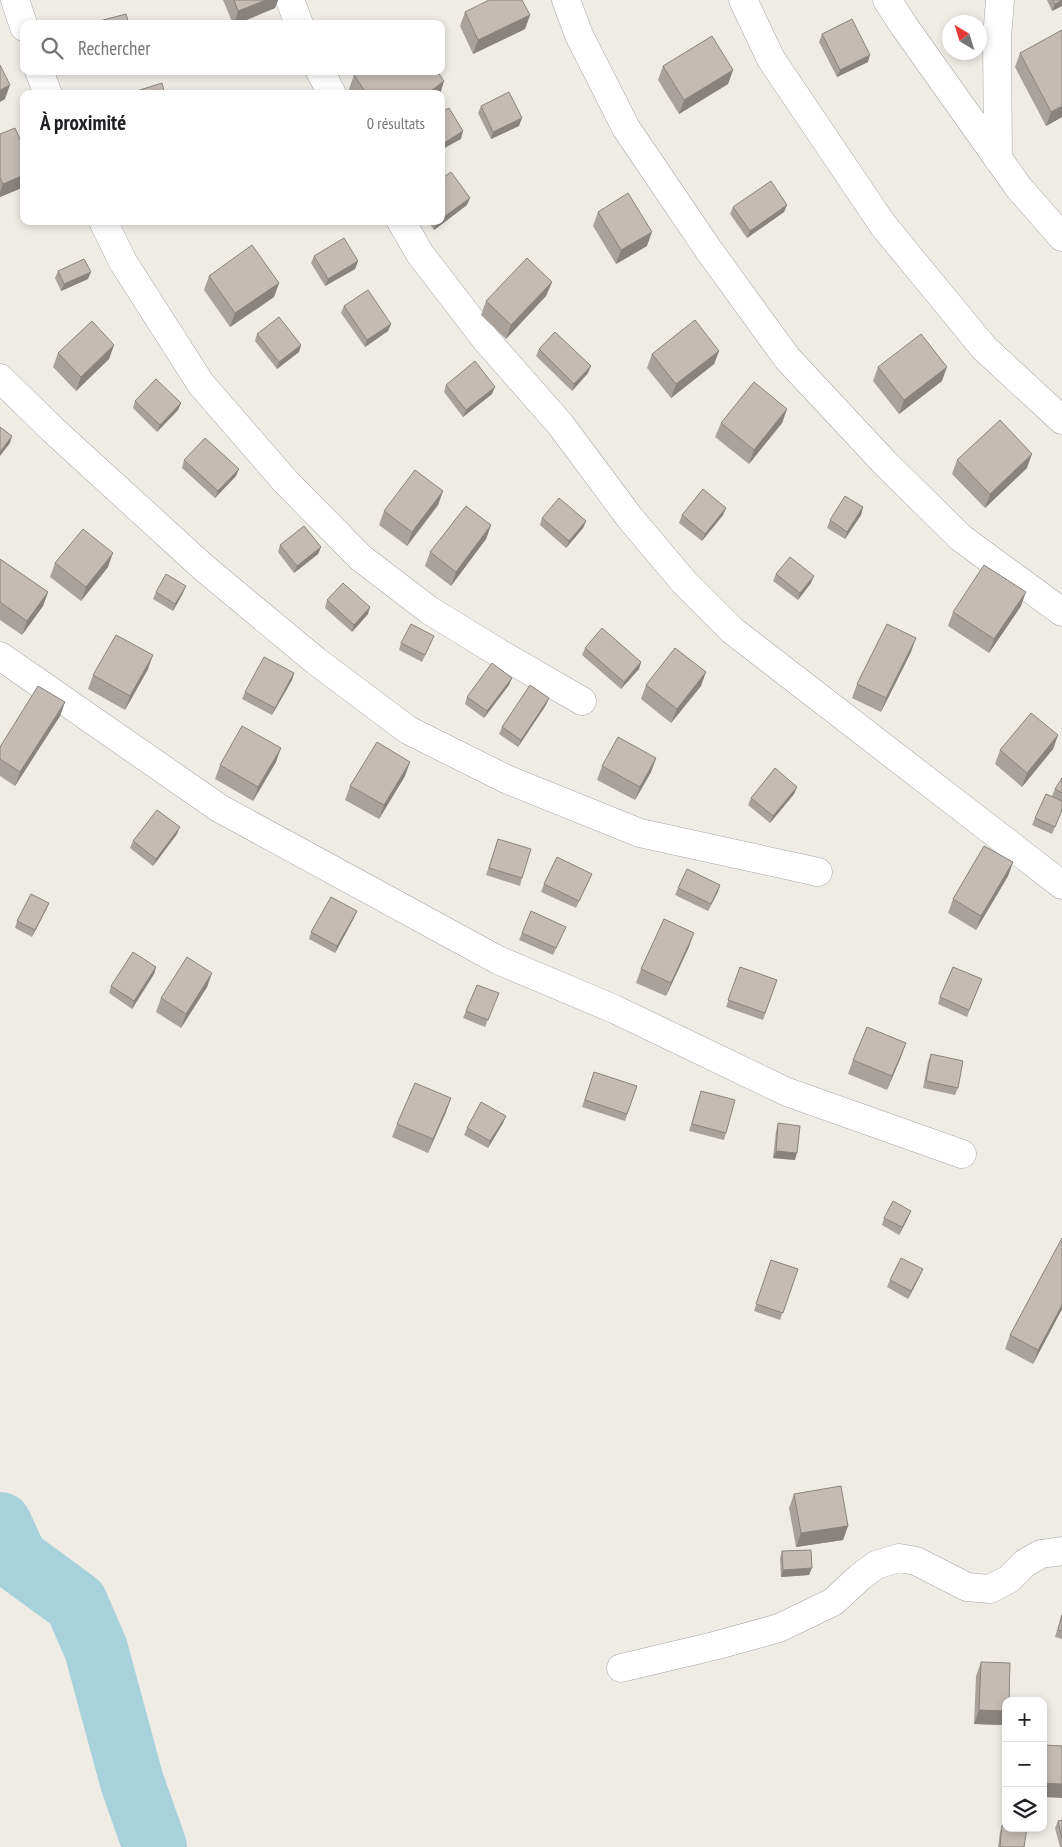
<!DOCTYPE html>
<html lang="fr">
<meta charset="utf-8">
<style>
:root{--surface:#fff;--page:#f6f6f6;--text:#202124;--muted:#757577;--line:#e0e0e0}
body{margin:0;font-family:"PT Sans Narrow",sans-serif;background:var(--page);color:var(--text)}
.controls{position:absolute;right:15px;bottom:15px;display:grid;overflow:hidden;border-radius:10px;box-shadow:0 2px 8px #0003}
.controls button{width:45px;height:45px;display:grid;place-items:center;padding:0;border:0;border-bottom:1px solid var(--line);background:var(--surface);color:var(--text);font:25px sans-serif}
.compass{position:absolute;left:942px;top:15px;width:45px;height:45px;border-radius:50%;background:var(--surface);box-shadow:0 2px 8px #0003;rotate:322deg}
.list{margin:0;padding:0;list-style:none}
h2{display:flex;justify-content:space-between;align-items:center;height:65px;margin:0;padding:0 20px;font-size:21px}
h2 small{font-size:16px;font-weight:400;color:var(--muted)}
.icon{flex:none;width:28px;height:28px;fill:none;stroke:currentColor;stroke-width:2;stroke-linecap:round;stroke-linejoin:round}
.map{position:relative;flex:none;width:1062px;height:1847px;overflow:hidden}
.search{position:absolute;background:var(--surface);box-shadow:0 2px 8px #0003;left:20px;top:20px;width:425px;height:55px;display:flex;align-items:center;gap:12px;box-sizing:border-box;padding:0 18px;border-radius:10px;color:var(--muted);font-size:19px}
.panel{position:absolute;background:var(--surface);box-shadow:0 2px 8px #0003;left:20px;top:90px;width:425px;height:135px;border-radius:10px}
.map>svg:first-child{display:block}
.lines{fill:none;stroke-linecap:round;stroke-linejoin:round}
.river{stroke:#a8d2db;stroke-width:64}
.minor-casing{stroke:#a6a6a6;stroke-width:29}
.minor{stroke:#fff;stroke-width:28}
.wall{fill:#a9a19c}
.shaded-wall{fill:#89837f}
.building{fill:#c4bbb5;stroke:#89837f}
</style>
<div class="map">
<svg width="1062" height="1847" viewBox="0 0 1062 1847">
<rect width="100%" height="100%" fill="#efece6"/>
<g class="lines">
<path class="river" d="M0 1524 16 1559 76 1603 96 1649 132 1782 155 1847"/>
<defs>
<path id="minor" d="M15 0 24 27
M290 0 299 24
M566 0 579 35 626 128 708 249 787 358 884 462 961 538 1062 612
M743 0 771 59 883 225 984 348 1062 420
M887 0 904 26 1019 188 1062 237
M39 71 48 94
M320 71 332 94
M998 159 997 38 1000 0
M103 221 123 262 201 384 286 482 361 558 429 610 499 653 582 701
M401 221 420 254 487 341 560 424 630 518 684 582 733 631 1062 885
M0 378 52 429 203 567 316 661 408 730 506 779 640 833 818 872
M0 656 219 808 498 960 614 1009 787 1092 962 1154
M621 1668 714 1646 779 1628 833 1602 860 1577 876 1565 899 1558 916 1561 967 1587 990 1589 1009 1579 1025 1563 1041 1554 1062 1551"/>
</defs>
<use href="#minor" class="minor-casing"/>
<use href="#minor" class="minor"/>
</g>
<path class="wall" d="M223 0H278L275 8 237 24H233Z
M1047 0H1062V6L1052 11Z
M465 12 530 15 525 29 473 54 460 26Z
M822 34 868 62 837 77 819 42Z
M1020 53 1062 117 1046 126 1015 67Z
M663 66 733 70 728 84 679 114 658 80Z
M354 75 444 81 440 94H352L349 89Z
M481 106 519 126 491 139 478 113Z
M0 134 24 148V187L0 197Z
M467 205 434 230 428 221H441Z
M787 205 784 212 747 238 730 214 733 207Z
M598 212 647 246 616 264 593 226Z
M314 256 358 261 355 269 325 286 311 263Z
M58 271 88 279 61 291 55 278Z
M209 276 279 283 274 297 230 327 204 290Z
M552 282 546 296 506 339 481 315 486 301Z
M344 306 391 324 388 331 365 347 341 313Z
M257 334 301 345 299 352 277 369 255 341Z
M114 345 109 359 76 391 53 367 58 353Z
M539 349 588 373 572 391 536 356Z
M719 351 714 364 671 398 647 368 652 354Z
M878 367 942 381 899 414 873 381Z
M446 385 492 394 463 417 444 392Z
M135 401 181 403 178 410 157 432 133 408Z
M787 409 782 423 749 464 715 437 721 423Z
M184 460 236 476 215 498 182 468Z
M957 460 1027 468 985 508 952 474Z
M443 491 438 505 407 546 379 525 384 511Z
M863 507 861 515 845 539 827 528 830 520Z
M726 508 723 515 702 541 679 523 682 515Z
M542 518 586 521 583 528 566 548 540 525Z
M491 525 486 539 451 586 425 566 430 552Z
M280 545 321 547 318 554 294 573 278 552Z
M0 559 48 592 43 606 22 635 0 620Z
M55 563 108 567 81 601 50 577Z
M776 574 811 583 798 600 773 581Z
M156 592 183 593 173 611 153 599Z
M327 600 368 614 352 632 325 608Z
M1021 606 989 653 948 626 953 612Z
M401 643H431L422 662 399 650Z
M585 648 641 662 639 669 621 689 582 655Z
M911 652 881 712 852 698 857 684Z
M148 669 125 710 88 689 93 675Z
M294 673 292 680 272 715 242 699 245 692Z
M509 685 484 718 465 704 467 697Z
M646 685 701 686 671 723 641 699Z
M65 702 60 716 15 786 0 776V747Z
M546 705 518 747 499 734 502 727Z
M1058 735 1053 749 1022 787 995 764 1000 750Z
M656 758 651 772 635 800 597 780 602 766Z
M276 762 253 801 215 779 220 765Z
M405 776 379 819 345 800 350 786Z
M1062 778V811L1052 834 1032 825 1035 818 1059 800 1052 796 1055 789Z
M797 787 794 794 770 823 748 805 751 798Z
M177 834 153 866 130 848 133 841Z
M498 839 522 878 520 886 486 875Z
M1013 862 1008 876 976 930 948 913 953 899Z
M589 881 576 908 541 892 544 884Z
M720 885 708 911 675 895 678 888Z
M49 903 46 910 32 937 15 928 17 921Z
M354 918 335 953 309 939 311 932Z
M566 927 553 955 519 940 522 933Z
M689 947 666 996 636 983 641 969Z
M156 967 154 974 132 1009 109 993 111 986Z
M740 967 777 980 763 1020 726 1007Z
M212 973 207 987 181 1028 156 1012 161 998Z
M982 979 967 1017 938 1004 940 997Z
M496 1000 485 1027 463 1018 466 1011Z
M931 1054 958 1088 955 1095 923 1088 928 1062Z
M901 1057 887 1090 848 1074 853 1060Z
M594 1072 637 1086 625 1121 582 1107Z
M701 1091 726 1133 724 1140 689 1131Z
M451 1098 446 1112 428 1153 392 1137 397 1124Z
M506 1116 503 1123 488 1148 464 1135 467 1128Z
M778 1123 795 1160 773 1158 776 1131Z
M884 1218H908L899 1235 882 1225Z
M771 1260 798 1269 780 1320 754 1311Z
M920 1276 908 1299 887 1287 890 1280Z
M1062 1309 1033 1364 1005 1349 1010 1335Z
M794 1494 848 1526 843 1540 796 1547 789 1508Z
M782 1551 809 1575 781 1577 780 1558Z
M1062 1613V1639L1055 1637Z
M981 1662 1003 1725 974 1724 976 1676Z
M1062 1820V1847H1060L1055 1828 1058 1821Z
M1002 1825 1024 1847H998L1000 1832Z"/>
<path class="shaded-wall" d="M266 0H278L275 8 237 24H234L238 11Z
M1062 0V6L1052 11 1055 4Z
M530 15 525 29 473 54 478 40Z
M870 55 868 62 837 77 840 70Z
M733 70 728 84 679 114 684 100Z
M444 81 440 94H427Z
M10 85 5 99 0 102V90Z
M1062 106V117L1046 126 1051 112Z
M522 118 519 126 491 139 493 132Z
M463 131 461 139 441 150V145Z
M24 175V187L0 197V192L3 184Z
M470 198 467 205 434 230 436 223 438 221H441V219Z
M787 205 784 212 747 238 750 231Z
M652 232 647 246 616 264 621 250Z
M358 261 355 269 325 286 328 279Z
M91 272 88 279 61 291 64 284Z
M552 282 546 296 506 339 511 325Z
M279 283 274 297 230 327 235 313Z
M391 324 388 331 365 347 367 340Z
M114 345 109 359 76 391 81 377Z
M301 345 299 352 277 369 279 362Z
M719 351 714 364 671 398 676 384Z
M591 366 588 373 572 391 574 384Z
M947 367 942 381 899 414 904 400Z
M495 387 492 394 463 417 466 410Z
M181 403 178 410 157 432 160 425Z
M787 409 782 423 749 464 754 450Z
M12 436 10 443 0 456V452Z
M1032 454 1027 468 985 508 990 494Z
M239 469 236 476 215 498 218 491Z
M443 491 438 505 407 546 412 532Z
M863 507 861 515 845 539 847 532Z
M726 508 723 515 702 541 705 534Z
M586 521 583 528 566 548 569 541Z
M491 525 486 539 451 586 456 572Z
M321 547 318 554 294 573 297 566Z
M113 553 108 567 81 601 86 587Z
M814 576 811 583 798 600 800 593Z
M186 586 183 593 173 611 175 604Z
M48 592 43 606 22 635 27 621Z
M1026 592 1021 606 989 653 994 639Z
M370 607 368 614 352 632 354 625Z
M916 638 911 652 881 712 886 698Z
M153 655 148 669 125 710 130 696Z
M641 662 639 669 621 689 624 682Z
M706 672 701 686 671 723 677 709Z
M294 673 292 680 272 715 275 708Z
M512 678 509 685 484 718 487 711Z
M549 698 546 705 518 747 521 740Z
M65 702 60 716 15 786 20 772Z
M1058 735 1053 749 1022 787 1027 773Z
M281 748 276 762 253 801 258 787Z
M656 758 651 772 635 800 640 787Z
M410 762 405 776 379 819 384 805Z
M797 787 794 794 770 823 773 816Z
M180 827 177 834 153 866 156 859Z
M1013 862 1008 876 976 930 981 916Z
M720 885 718 892 708 911 711 904Z
M49 903 46 910 32 937 35 930Z
M357 911 354 918 335 953 337 946Z
M694 933 689 947 666 996 671 983Z
M156 967 154 974 132 1009 134 1001Z
M212 973 207 987 181 1028 186 1014Z
M906 1043 901 1057 887 1090 892 1076Z
M451 1098 446 1112 428 1153 433 1139Z
M506 1116 503 1123 488 1148 490 1141Z
M776 1151 797 1153 795 1160 773 1158Z
M911 1211 908 1218 899 1235 902 1227Z
M923 1269 920 1276 908 1299 911 1291Z
M1062 1305V1309L1033 1364 1038 1350Z
M848 1526 843 1540 796 1547 801 1533Z
M812 1568 809 1575 781 1577 783 1570Z
M979 1710 1006 1711V1718L1003 1725 974 1724Z
M1043 1783 1062 1784V1798L1043 1797Z"/>
<path class="building" d="M234 0H266L238 11Z
M489 0H522L530 15 478 40 465 12Z
M1053 0H1062L1055 4Z
M126 14 129 24H88Z
M852 19 870 55 840 70 822 34Z
M1062 30V106L1051 112 1020 53Z
M712 36 733 70 684 100 663 66Z
M0 65 10 85 0 90Z
M360 71H437L444 81 427 94H367L354 75Z
M162 83 165 94H127Z
M509 92 522 118 493 132 481 106Z
M449 108 463 131 441 145V112Z
M15 128 24 148V175L3 184 0 178V134Z
M451 172 470 198 441 219V179Z
M771 181 787 205 750 231 733 207Z
M628 193 652 232 621 250 598 212Z
M344 238 358 261 328 279 314 256Z
M252 245 279 283 235 313 209 276Z
M527 258 552 282 511 325 486 301Z
M84 259 91 272 64 284 58 271Z
M368 290 391 324 367 340 344 306Z
M279 317 301 345 279 362 257 334Z
M695 320 719 351 676 384 652 354Z
M92 321 114 345 81 377 58 353Z
M555 332 591 366 574 384 539 349Z
M921 334 947 367 904 400 878 367Z
M475 361 495 387 466 410 446 385Z
M156 379 181 403 160 425 135 401Z
M754 382 787 409 754 450 721 423Z
M1000 420 1032 454 990 494 957 460Z
M0 427 12 436 0 452Z
M205 438 239 469 218 491 184 460Z
M415 470 443 491 412 532 384 511Z
M703 489 726 508 705 534 682 515Z
M845 496 863 507 847 532 830 520Z
M559 498 586 521 569 541 542 518Z
M466 506 491 525 456 572 430 552Z
M304 526 321 547 297 566 280 545Z
M83 529 113 553 86 587 55 563Z
M790 557 814 576 800 593 776 574Z
M0 559 48 592 27 621 0 602Z
M984 565 1026 592 994 639 953 612Z
M166 574 186 586 175 604 156 592Z
M343 583 370 607 354 625 327 600Z
M411 624 434 636 425 655 401 643Z
M887 624 916 638 886 698 857 684Z
M602 628 641 662 624 682 585 648Z
M116 635 153 655 130 696 93 675Z
M675 648 706 672 677 709 646 685Z
M264 657 294 673 275 708 245 692Z
M492 663 512 678 487 711 467 697Z
M530 685 549 698 521 740 502 727Z
M38 686 65 702 20 772 0 759V747Z
M1031 713 1058 735 1027 773 1000 750Z
M242 726 281 748 258 787 220 765Z
M618 737 656 758 640 787 602 766Z
M377 742 410 762 384 805 350 786Z
M775 768 797 787 773 816 751 798Z
M1062 778V793L1055 789Z
M1046 794 1062 801V810L1055 827 1035 818Z
M157 810 180 827 156 859 133 841Z
M498 839 531 849 522 878 489 868Z
M984 846 1013 862 981 916 953 899Z
M557 857 592 874 579 901 544 884Z
M687 869 720 885 711 904 678 888Z
M31 894 49 903 35 930 17 921Z
M331 897 357 911 337 946 311 932Z
M531 911 566 927 556 948 522 933Z
M664 919 694 933 671 983 641 969Z
M133 952 156 967 134 1001 111 986Z
M187 957 212 973 186 1014 161 998Z
M740 967 777 980 765 1013 728 1000Z
M953 967 982 979 969 1010 940 997Z
M477 985 499 993 488 1020 466 1011Z
M867 1027 906 1043 892 1076 853 1060Z
M931 1054 963 1061 958 1088 926 1081Z
M594 1072 637 1086 627 1114 585 1100Z
M415 1083 451 1098 433 1139 397 1124Z
M701 1091 735 1100 726 1133 692 1124Z
M481 1102 506 1116 490 1141 467 1128Z
M778 1123 800 1126 797 1153 776 1151Z
M893 1201 911 1211 902 1227 884 1218Z
M1062 1238V1305L1038 1350 1010 1335Z
M901 1258 923 1269 911 1291 890 1280Z
M771 1260 798 1269 783 1313 756 1304Z
M841 1486 848 1526 801 1533 794 1494Z
M811 1550 812 1568 783 1570 782 1551Z
M1062 1615V1631L1058 1630Z
M981 1662 1010 1663 1009 1701H1006V1711L979 1710Z
M1043 1745 1062 1746V1784L1043 1783Z
M1062 1820V1838L1058 1821Z
M1002 1825H1006V1828H1027L1024 1847H1000Z"/>
</svg>
<div class="controls">
<button>+</button>
<button>−</button>
<button><svg class="icon" aria-label="layers" viewBox="0 0 24 24"><path d="M12 4l9 5-9 5-9-5zM3 14l9 5 9-5"/></svg></button>
</div>
<svg class="compass" viewBox="-18 -18 36 36"><path d="M0-13l5 13h-10z" fill="#e53935"/><path d="M0 13l5-13h-10z" fill="#757577"/></svg>
<div class="search"><svg class="icon" aria-label="search" viewBox="0 0 24 24"><circle cx="10" cy="10" r="6"/><path d="M15 15l6 6"/></svg>Rechercher</div>
<section class="panel">
<h2>À proximité<small>0 résultats</small></h2>
<ul class="list">
</ul>
</section>
</div>
